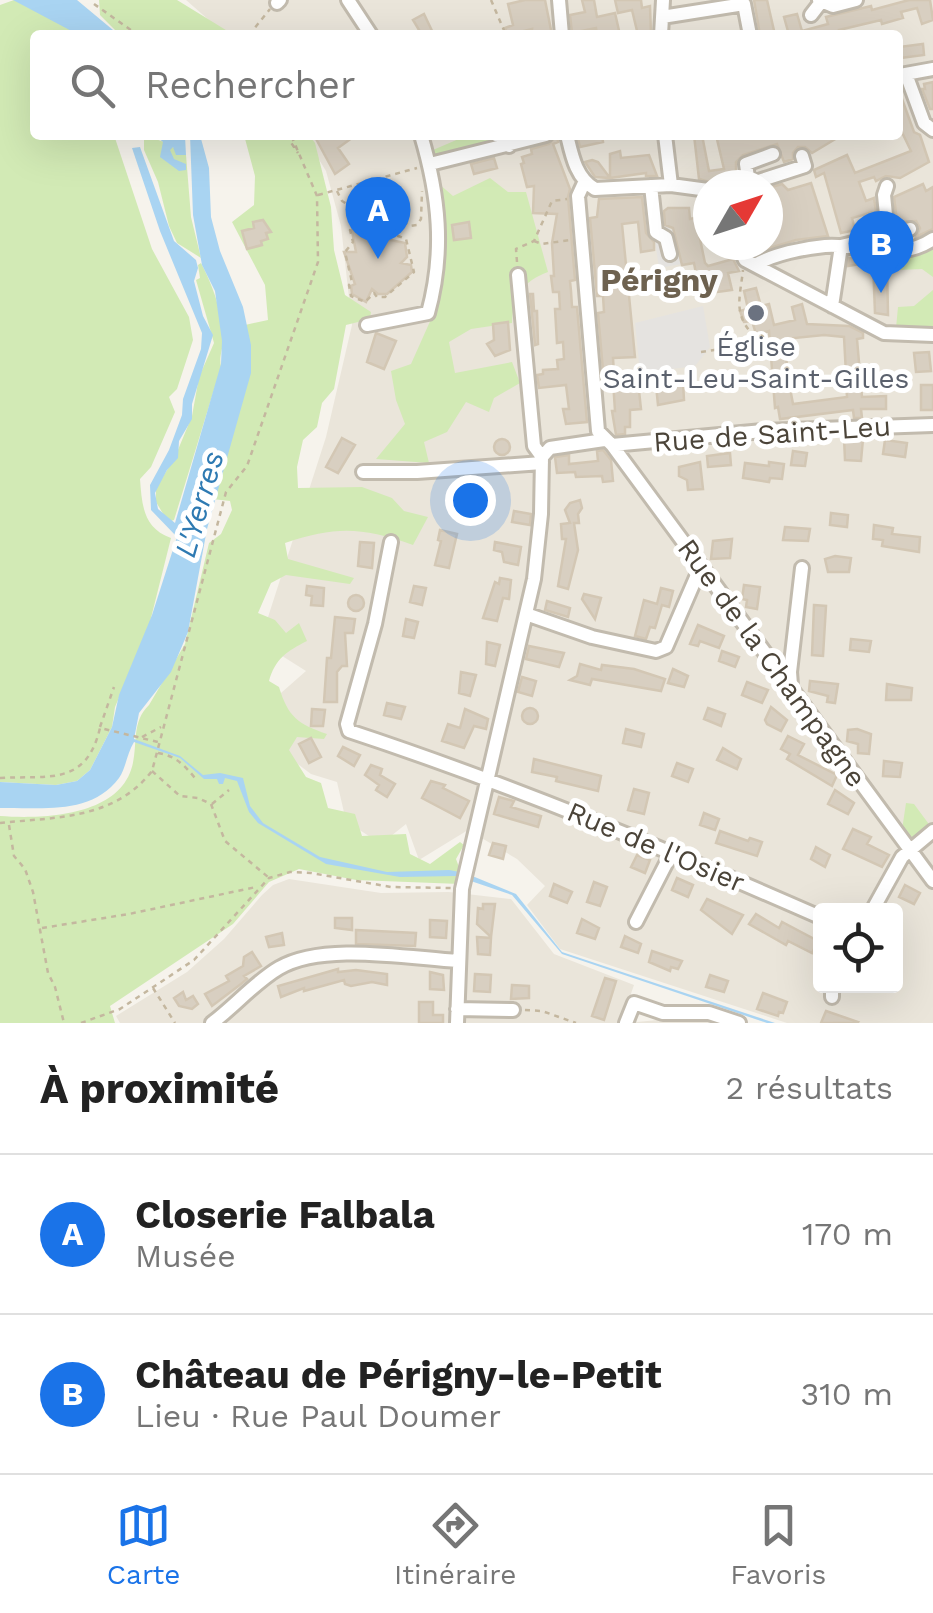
<!DOCTYPE html>
<html lang="fr">
<meta charset="utf-8">
<style>
:root{--surface:#fff;--page:#f6f6f6;--text:#222;--muted:#767676;--line:#e0e0e0;--accent:#1a73e8}
body{margin:0;font-family:"Work Sans",sans-serif;background:var(--page);color:var(--text)}
.controls{position:absolute;right:30px;bottom:30px;display:grid;overflow:hidden;border-radius:10px;box-shadow:0 10px 40px #0002}
.controls button{width:90px;height:90px;display:grid;place-items:center;padding:0;border:0;border-bottom:2px solid var(--line);background:var(--surface);color:var(--text);font:50px sans-serif}
.compass{position:absolute;left:693px;top:170px;width:90px;height:90px;border-radius:50%;background:var(--surface);box-shadow:0 10px 40px #0002;rotate:51deg}
.you{position:absolute;left:470px;top:500px;width:35px;height:35px;margin:-25px;border:8px solid #fff;border-radius:50%;background:#1a73e8;box-shadow:0 0 0 15px #1a73e833}
.badge{display:grid;place-items:center;width:65px;height:65px;border-radius:50%;background:var(--accent);color:#fff;font-size:32px;font-weight:700}
.pin{position:absolute;translate:-50% -82px;filter:drop-shadow(0 2px 5px #0008)}
.pin::after{content:'';position:absolute;top:52px;width:35px;height:30px;background:inherit;clip-path:polygon(0 0,100% 0,50% 100%)}
.list{margin:0;padding:0;list-style:none}
h2{display:flex;justify-content:space-between;align-items:center;height:130px;margin:0;padding:0 40px;font-size:42px}
h2 small{font-size:32px;font-weight:400;color:var(--muted)}
.list li{display:grid;grid-template-columns:65px 1fr auto;gap:30px;align-items:center;box-sizing:border-box;height:160px;padding:0 40px;border-top:2px solid var(--line)}
.list b{display:block;font-size:38px;white-space:nowrap}
.list p{margin:0;font-size:32px;white-space:nowrap;color:var(--muted)}
.list em{font-size:32px;font-style:normal;color:var(--muted)}
.icon{flex:none;width:55px;height:55px;fill:none;stroke:currentColor;stroke-width:2;stroke-linecap:round;stroke-linejoin:round}
.map{position:relative;flex:none;width:933px;height:1023px;overflow:hidden}
.search{position:absolute;background:var(--surface);box-shadow:0 10px 40px #0002;left:30px;right:30px;top:30px;height:110px;display:flex;align-items:center;gap:25px;box-sizing:border-box;padding:0 35px;border-radius:10px;color:var(--muted);font-size:38px}
.sheet{height:450px;background:var(--surface)}
nav{display:flex;justify-content:space-around;align-items:center;box-sizing:border-box;height:140px;border-top:2px solid var(--line);background:var(--surface);font-size:28px;color:var(--muted)}
nav a{display:grid;justify-items:center;gap:5px}
nav .on{color:var(--accent)}
.map>svg:first-child{display:block}
.residential{fill:#eae5da;fill-rule:evenodd}
.green{fill:#d2eab5}
.parking{fill:#e5e3e0}
.water{fill:#a9d4f2}
.building{fill:#d8cfc1;stroke:#d3c7b4;stroke-width:2.5;fill-rule:evenodd}
.lines{fill:none;stroke-linecap:round;stroke-linejoin:round}
.minor-casing{stroke:#c2bbae;stroke-width:18}
.path{stroke:#c4b79f;stroke-width:2.5;stroke-dasharray:5 5;stroke-linecap:butt}
.minor{stroke:#fff;stroke-width:12}
.worship-dot{fill:#6b7280;stroke:#fff;stroke-width:4}
.labels{text-anchor:middle;dominant-baseline:central;stroke-width:10;stroke-linejoin:round;paint-order:stroke}
.worship-label{font-size:28px;fill:#5b616d;stroke:#fff}
.street-label{font-size:28px;fill:#4b4439;stroke:#fff}
.water-label{font-size:30px;font-style:italic;fill:#2e7ab2;stroke:#fff}
.quarter-label{font-size:32px;font-weight:bold;fill:#6e6250;stroke:#fff}
</style>
<div class="map">
<svg width="933" height="1023" viewBox="0 0 933 1023">
<rect width="100%" height="100%" fill="#f6f3ec"/>
<path class="residential" d="M186 0H933V1023H787L560 949 527 905 545 886 517 859 468 830 419 860 406 824 381 844 346 821 337 782 311 774 283 753 273 700 306 671 260 642 326 437 352 325 341 226 326 171 304 135H898V35H226ZM708 185H768V245H708ZM820 911H896V986H820Z
M289 879 381 893 449 892 511 899 554 954 634 985 627 1005 637 1022 699 1016 719 1023H120L116 1016 187 972 224 939 262 895 273 885Z"/>
<path class="green" d="M14 0 50 12 80 35H35V135H114L152 249 189 317 193 340 177 389 169 397 175 412 151 467 140 479C142 505 143 528 171 538L148 630 115 707 112 727 90 770 77 781 56 785 0 782V5Z
M99 0H177L234 35H120L100 15Z
M144 135 164 142 186 155 191 217 201 258 177 243 169 226 158 182 144 150Z
M244 135H309L315 143 331 207 334 250 345 295 371 312 370 319 346 325 334 389 322 403 317 427 303 440 297 467 298 488 362 487 392 498 404 511 428 517 413 545C361 527 337 526 285 543L288 559 354 578 350 584 286 575 271 583 258 613 275 620 286 633 299 623 307 641C287 651 275 659 269 681L279 687C288 717 298 724 327 734L324 739 297 737 289 750 306 777 321 783 328 808 355 814 362 836 406 834 410 854 430 864 460 842 464 845 456 859 463 878 460 884 356 880 299 869 269 882 233 924 110 1006 115 1023H0V816C41 819 115 817 131 770 139 747 130 723 149 705L185 644 209 543 221 534 232 510 230 501 212 499 234 407 245 392 244 381 251 349 245 325 268 320 265 285 232 222 254 205 255 176Z
M468 135H481L496 144 435 159 433 150Z
M490 178 508 192H526L548 272C523 281 513 296 512 323L471 329 449 342 455 373 512 362 520 383 494 398 489 412 466 402 447 432 424 442 429 463 376 459 405 424 396 400 391 371 411 364 436 308 427 291 430 233 442 220 439 184 453 196Z
M933 246V277L922 269 897 270 892 258 928 250Z
M201 263C213 286 224 316 223 342 222 352 219 357 221 367L174 520 168 522 156 502V488L175 457 192 416 199 377 214 343 196 280 200 278 198 265Z
M933 290V326L896 328 898 307 914 306Z
M906 803 914 804 931 827 920 835 909 838 902 830Z"/>
<path class="parking" d="M669 226 670 230 681 228 676 241 681 264 659 268 653 228Z
M703 306 710 347 695 366 640 373 635 323Z"/>
<path class="water" d="M13 0H77L119 35H79Z
M155 135 185 136 186 155H176L173 147 170 150 174 159 186 164V170L179 171 160 157 163 142Z
M190 135H200L209 168 211 217 220 251 243 307 251 345V373L207 529 188 632 171 672 139 713 134 739 180 756 203 775 220 773 243 778 250 806 263 823 320 857 387 872 449 870 465 873 516 894 562 952 775 1023H767L562 954 512 895 456 876 400 877 326 864 258 823 249 812 237 781 225 778 223 784H219L217 779H204L180 758 134 742C127 753 126 768 119 778 91 816 40 807 0 808V782L56 785 77 781 90 770 112 727 119 695 152 615 177 537 151 510 150 485 169 450 182 415 183 399 201 349 202 333 160 231 132 148 140 147 174 241 196 260 198 268 194 281 203 316 213 335 192 404V419L179 441 178 458 167 470 155 493 158 509 175 523 221 364 222 341 215 291 202 265 193 215Z"/>
<path class="building" d="M525 0H545L552 35H531L532 29 508 35 505 28 513 25 508 4Z
M582 0H594L597 17 615 13 620 35H597L596 28 572 33 570 15 585 12Z
M615 0H641L642 8 650 6 651 35H638L632 10 618 13Z
M754 0H767L775 35H760Z
M909 0H930L933 20 922 24 917 8 901 12 903 18 882 24 881 20 839 30 840 35H789L784 17 797 14 802 31 828 24 826 17 871 6 872 10Z
M424 14 434 35H422L413 20Z
M923 44 924 55 900 58 899 47Z
M933 82V109H930L922 89H925L924 84Z
M898 88 914 132 920 135 929 162 900 178 886 176 876 181 874 177 859 182 866 201 874 198 876 211 852 218 855 230 841 233 824 173 816 177 814 170 847 155 855 173 911 151 898 124Z
M314 135H356L338 148 349 164 335 174Z
M557 135 558 142 553 144 570 189 568 197 575 280 570 281 571 291 572 307H577L587 422 566 424 563 409H569L566 385 539 388 537 375 543 374V370L558 369 557 360 564 359 563 342 557 343 555 309H560L559 292H553L551 276H554L552 243 557 214 533 213 534 186 527 187 521 164 524 163 522 157 532 154 531 149 549 144Z
M577 135H602L603 142 580 147Z
M694 135H702L709 171 724 169 716 135H842L812 153 805 147H798L793 153V159L784 162 777 144 743 155 736 162V182L716 184 699 179Z
M620 151 621 158 649 155 657 176H646V173L610 178V154Z
M494 158 497 168 474 174 471 164Z
M592 160 598 162 610 178 595 177 585 162Z
M811 183 828 236 796 240 753 253 749 245H768V188L782 184 788 190Z
M923 184 926 191 933 187V229L916 237 920 228 916 221 897 222 894 197Z
M642 197 646 233 654 242V250L641 252 638 222 622 224 635 357 613 358 614 374 637 372 641 409 630 410V427H625V434L616 435 612 411H615L613 381 604 382 598 313 604 312 603 296H597L590 218 597 217 599 199Z
M668 208H689L690 219 708 215V232L699 234 705 263 708 266 733 259 739 271 728 273 732 290 709 293 706 277 697 279 694 263 682 265 673 228 665 225 664 211Z
M360 217 368 224 384 220 393 225 397 231 381 238 405 243 407 257 401 263 411 265 412 272 387 294H378L372 289 366 302 352 294 351 286 355 284 344 252H356L352 231 355 220Z
M263 220 271 232 266 233 268 239 261 241 262 245 247 249 242 231 254 228 253 222Z
M469 222 471 238 454 240 452 225Z
M849 258 887 261 888 315 875 313 873 262 848 266Z
M756 288 761 306 769 304 774 325 795 320 792 307 802 304 807 324 849 326 863 333V338L857 339 862 397 886 396V409H861L862 418H854L853 410 780 419 778 407 775 408 769 331 756 334 752 321 744 322 740 311 748 309 744 291ZM824 335 844 337 846 374H842V382H846L847 397 793 404 790 388 803 386 805 381 801 374 788 375 784 339Z
M530 294H533L534 311H537L538 344 535 345Z
M508 322 510 350 495 356 487 344 494 340 493 324Z
M376 333 396 341 384 369 367 362Z
M929 352 931 371 916 372 914 353Z
M683 382 684 400 658 405 656 385Z
M921 385H933V410H921Z
M342 438 355 445 338 473 326 467Z
M844 438 863 439 861 461 845 460Z
M494 447a8 8 0 1 1 16 0a8 8 0 1 1-16 0Z
M885 440 907 443 905 457 883 454Z
M603 450 611 460 613 481 603 482 602 476 576 477 575 472 557 473 555 457 569 455V464L598 461 597 451Z
M793 451 807 453 805 466 791 465Z
M730 453 731 465 708 467 707 456Z
M700 462 703 489 688 490 687 480 679 476V467Z
M769 462 784 464 782 479 770 478 769 482 743 478 745 463 769 466Z
M580 500 582 508 578 514 579 523H574L578 550 568 589 558 586 566 539H562L561 524 570 523 565 510 570 503Z
M514 511 531 514 530 525 512 522Z
M831 513 848 515 847 527 830 525Z
M874 525 893 528 892 534 920 537 919 552 882 546 883 540 873 539Z
M785 527 810 529 808 541 783 540Z
M440 530 457 534 449 568 435 565 441 541 438 540Z
M732 539 730 558 711 559 713 541Z
M360 542 374 543 372 568 358 566Z
M495 542 521 547 518 565 504 562 502 552 494 550Z
M835 556 851 558 849 572H828L825 559Z
M500 578 511 580 509 599 503 598 497 621 483 618 495 582 499 584Z
M744 585 760 587 757 609 746 607 747 600 742 599Z
M307 586 324 588 323 606 311 605 312 596 306 595Z
M414 586 426 588 422 605 410 602Z
M661 588 673 591 669 607 662 605 655 628 650 627 646 639 635 636 644 600 657 604Z
M584 594 601 598 595 619 582 599Z
M348 603a8 8 0 1 1 16 0a8 8 0 1 1-16 0Z
M547 601 570 608 568 617 545 610Z
M814 605 826 606 823 656 812 655Z
M335 617 355 619 353 633H345L347 666H342L337 672V702H324L327 658H331Z
M406 619 418 622 414 638 403 636Z
M698 625 724 636 719 648 700 641 698 646 690 644Z
M851 639 871 641 869 652 850 650Z
M487 642 500 645 495 666 486 664Z
M529 646 564 653 559 667 526 659Z
M722 651 739 657 735 667 719 661Z
M580 664 601 670 602 665 634 669 665 679 661 691 592 679 590 685 570 680 577 676Z
M673 669 688 676 684 687 668 683Z
M461 672 476 675 470 696 459 693Z
M522 677 536 681 532 696 518 692Z
M810 681 838 684 835 703 827 702 828 696 809 691Z
M747 682 768 690 762 703 742 695Z
M887 684 912 688 911 700H886Z
M387 703 405 707 401 719 384 715Z
M771 707 787 720 781 731 767 724 765 720Z
M522 716a8 8 0 1 1 16 0a8 8 0 1 1-16 0Z
M708 708 725 714 721 726 704 719Z
M312 709 325 710 323 726H311Z
M465 709 488 719 486 729 474 726 464 748 442 741 448 724 460 728Z
M626 729 644 734 641 747 623 743Z
M857 729 871 734 869 754 858 753V744L847 741 848 730Z
M788 736 804 744 798 755 837 775 832 786 787 759 790 754 781 749Z
M311 738 321 757 309 763 299 744Z
M343 747 360 755 354 766 338 756Z
M723 748 741 759 737 769 717 760Z
M534 759 601 776 598 791 556 781 557 777 532 772Z
M884 761 902 763 900 777 883 776Z
M677 763 693 769 688 782 672 776Z
M371 765 382 769 380 775 395 784 387 797 376 790 379 785 365 775Z
M431 781 445 785 443 788 469 801 460 818 422 798Z
M634 789 649 793 644 814 628 810Z
M835 790 854 803 848 814 828 804Z
M499 797 514 801 511 807 541 816 538 827 494 814Z
M704 813 719 819 715 830 700 825Z
M853 829 871 837 867 844 889 855 882 867 843 849Z
M720 831 748 841 750 838 762 842 757 856 716 843Z
M493 843 506 846 503 859 489 855Z
M816 847 830 855 825 867 811 859Z
M637 855 650 860 645 873 631 867Z
M677 878 693 885 688 897 672 890Z
M594 882 607 887 600 906 587 902Z
M554 884 572 892 567 903 550 896Z
M905 885 920 893 914 904 899 897Z
M707 899 743 915 732 934 701 910Z
M483 904H495L491 937 477 924 478 908 483 909Z
M756 914 779 928 782 922 818 941 812 953 788 941 786 945 749 924Z
M335 918H352V930L335 928Z
M582 919 599 928 595 939 577 933Z
M430 920 447 921 446 938 430 937Z
M356 930 416 933 415 946 356 944Z
M282 933 284 945 269 947 266 937Z
M625 936 641 944 638 953 621 947Z
M477 937 491 938 490 955 478 954Z
M652 951 682 961 678 969 671 967 670 971 649 962Z
M252 952 261 966 244 976 247 979 241 984 212 1006 205 994 229 981 226 976 243 966 244 957Z
M338 969V972L356 970 387 974V985L372 982 351 986 345 984 344 980 304 991V988L281 997 278 986Z
M430 972 443 975 444 990 430 989Z
M475 974 491 975 490 992 474 991Z
M710 975 728 981 724 992 706 987Z
M605 978 616 981 604 1020 592 1016Z
M512 985 529 986V998L511 999Z
M183 992 186 1000 193 996 198 1004 192 1009 179 1006 174 998Z
M763 993 787 1002 783 1013 779 1012 778 1016 757 1009Z
M419 1002H433V1015H443V1023H419Z
M826 1011 858 1022 857 1023H821Z"/>
<g class="lines">
<defs>
<path id="minor" d="M348 0 371 35
M559 0 562 35
M819 0 833 6 856 0
M277 3 280 0
M811 15 821 2
M662 17 744 4 750 35
M661 35 663 0
M906 74 924 123 933 130
M900 75 933 69
M496 135 506 137 509 146
M567 135C572 156 576 178 595 189L671 185 708 190
M665 135 671 185
M430 164 546 135
M584 183 578 196 598 431 612 445 933 881
M749 184 746 164 773 154
M746 185 805 166 802 156
M651 186 656 232 666 238 670 254
M887 186 884 195 888 235
M738 245 745 260 884 333 933 335
M755 265C774 254 803 248 825 246 863 243 898 263 933 239
M518 275 534 446 542 457
M832 306 841 246 910 229
M367 325 428 313C445 251 439 196 421 135
M612 445 763 431 933 425
M542 457 550 448 604 440
M363 472H417L542 463
M391 542 375 624 347 724 349 731C510 784 665 849 820 917
M526 614 592 637 656 651 666 647 701 566
M791 685 790 672 802 568
M872 911 902 857 933 831
M636 922 672 852
M832 986V997
M457 1009 513 1010
M212 1023C235 1006 255 982 279 968 323 942 408 958 458 961
M457 1023 462 889 534 579 541 514 542 457
M626 1023 634 1003 663 1013H709L739 1023"/>
</defs>
<use href="#minor" class="minor-casing"/>
<path class="path" d="M491 0 506 35
M94 4 138 35
M142 35H154
M249 35 270 9
M286 135 298 153
M337 191 342 201 355 209
M318 195 417 168
M358 217 391 221 398 229V236L406 239 414 272 385 297H377L374 293 365 302 351 296 349 285 352 282 345 252 353 242 350 230 353 220 358 217 356 210 371 194 393 188
M387 218 390 214 410 226 417 225 421 219 422 191
M534 241 542 244 570 240
M517 262 516 249 534 241 552 201 567 199
M701 352 765 342 764 335H753C733 313 740 298 743 270
M100 727 114 687
M142 737 161 727
M158 753C176 756 184 765 195 778
M152 771 180 796 198 798 211 804 225 841 268 877
M0 778C48 775 86 787 100 728L158 742
M212 804 229 790
M0 823C55 817 114 820 152 771L226 492 247 466 318 262 317 196 291 135
M9 825 14 856 25 869 33 892 48 973 55 987 64 1023
M42 928 129 914 256 887
M153 988 175 1023
M525 1010 542 1011 576 1023
M81 1023 120 1009 194 960 269 878 290 872 311 873 391 887 453 888"/>
<use href="#minor" class="minor"/>
</g>
<circle class="worship-dot" cx="756" cy="313" r="10"/>
<g class="labels">
<g class="worship-label">
<text x="756" y="346">Église<tspan x="756" dy="32">Saint-Leu-Saint-Gilles</tspan></text>
</g>
<g class="street-label">
<text transform="translate(772 434) rotate(-4)">Rue de Saint-Leu</text>
<text transform="translate(772 663) rotate(54)">Rue de la Champagne</text>
<text transform="translate(656 847) rotate(23)">Rue de l'Osier</text>
</g>
<g class="water-label">
<text transform="translate(199 504) rotate(-74)">L'Yerres</text>
</g>
<g class="quarter-label">
<text x="659" y="280">Périgny</text>
</g>
</g>
</svg>
<div class="controls">
<button><svg class="icon" aria-label="locate" viewBox="0 0 24 24"><circle cx="12" cy="12" r="6"/><path d="M12 2v4M12 18v4M2 12h4M18 12h4"/></svg></button>
</div>
<svg class="compass" viewBox="-18 -18 36 36"><path d="M0-13l5 13h-10z" fill="#e53935"/><path d="M0 13l5-13h-10z" fill="#767676"/></svg>
<div class="you"></div>
<div class="pin badge" style="left:378px;top:259px">A</div>
<div class="pin badge" style="left:881px;top:293px">B</div>
<div class="search"><svg class="icon" aria-label="search" viewBox="0 0 24 24"><circle cx="10" cy="10" r="6"/><path d="M15 15l6 6"/></svg>Rechercher</div>
</div>
<section class="sheet">
<h2>À proximité<small>2 résultats</small></h2>
<ul class="list">
<li><span class="badge">A</span><div><b>Closerie Falbala</b><p>Musée</p></div><em>170 m</em></li>
<li><span class="badge">B</span><div><b>Château de Périgny-le-Petit</b><p>Lieu · Rue Paul Doumer</p></div><em>310 m</em></li>
</ul>
</section>
<nav>
<a class="on"><svg class="icon" aria-label="map" viewBox="0 0 24 24"><path d="M3 6l6-2 6 2 6-2v14l-6 2-6-2-6 2zM9 4v14M15 6v14"/></svg>Carte</a>
<a><svg class="icon" aria-label="directions" viewBox="0 0 24 24"><path d="M12 3l9 9-9 9-9-9zM9 14v-3h6M13 9l2 2-2 2"/></svg>Itinéraire</a>
<a><svg class="icon" aria-label="saved" viewBox="0 0 24 24"><path d="M7 4h10v16l-5-4-5 4z"/></svg>Favoris</a>
</nav>
